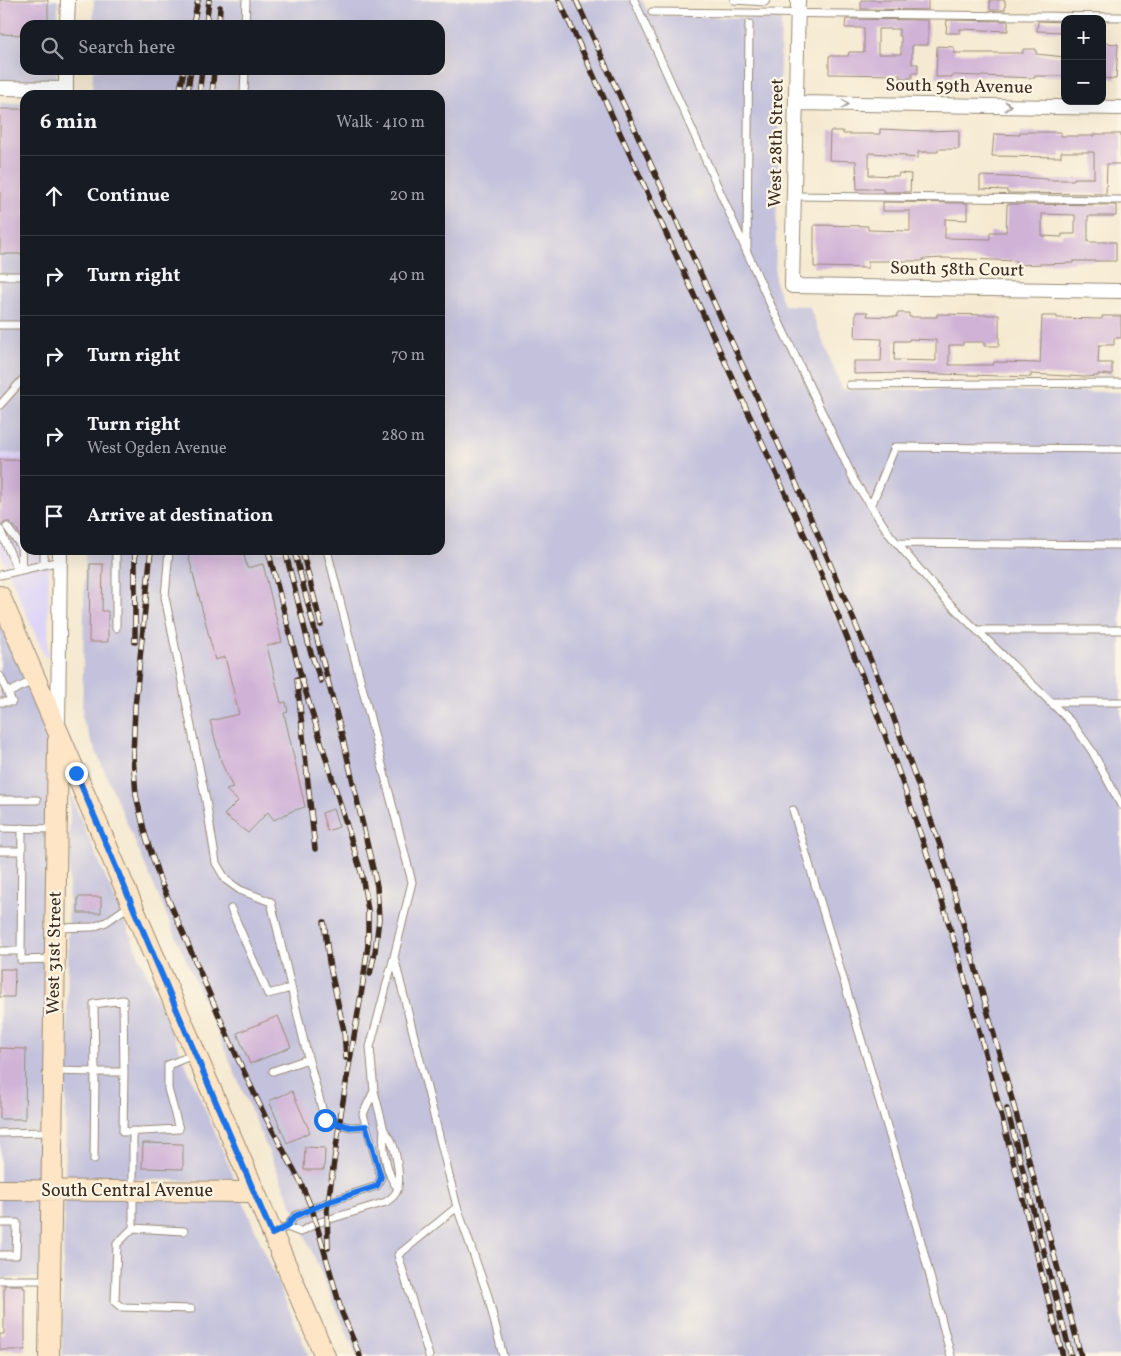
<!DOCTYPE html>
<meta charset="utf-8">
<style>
:root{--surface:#171b24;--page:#20242c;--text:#f1f3f6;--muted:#9ea1a6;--line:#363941}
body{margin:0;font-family:Vollkorn,serif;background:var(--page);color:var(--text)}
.controls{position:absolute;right:15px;top:15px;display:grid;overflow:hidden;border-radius:10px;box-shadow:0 5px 20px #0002}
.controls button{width:45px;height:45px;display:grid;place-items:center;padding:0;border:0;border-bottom:1px solid var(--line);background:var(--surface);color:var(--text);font:25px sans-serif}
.stop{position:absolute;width:15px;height:15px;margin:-11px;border:4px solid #1a73e8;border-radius:50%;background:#fff}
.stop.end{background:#1a73e8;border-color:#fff;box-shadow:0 1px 5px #0008}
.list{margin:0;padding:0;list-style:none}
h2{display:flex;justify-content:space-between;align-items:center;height:65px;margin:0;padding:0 20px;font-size:21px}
h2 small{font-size:16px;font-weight:400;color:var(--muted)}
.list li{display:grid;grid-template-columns:32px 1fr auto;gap:15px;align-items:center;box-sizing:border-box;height:80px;padding:0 20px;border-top:1px solid var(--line)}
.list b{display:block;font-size:19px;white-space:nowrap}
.list p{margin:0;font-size:16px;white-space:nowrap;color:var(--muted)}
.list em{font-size:16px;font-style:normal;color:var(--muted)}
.icon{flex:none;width:28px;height:28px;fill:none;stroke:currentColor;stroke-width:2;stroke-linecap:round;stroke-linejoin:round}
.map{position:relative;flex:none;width:1121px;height:1356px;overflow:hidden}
.search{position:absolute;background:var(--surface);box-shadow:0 5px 20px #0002;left:20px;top:20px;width:425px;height:55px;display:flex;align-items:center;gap:12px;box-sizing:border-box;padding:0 18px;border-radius:15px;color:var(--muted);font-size:19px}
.panel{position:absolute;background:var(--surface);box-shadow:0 5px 20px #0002;left:20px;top:90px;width:425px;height:465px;border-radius:15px}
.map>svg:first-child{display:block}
.built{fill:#ded5f6}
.industrial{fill:#c3c1dc}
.building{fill:#d0b2d7;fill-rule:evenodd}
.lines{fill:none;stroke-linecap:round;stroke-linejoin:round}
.lane-casing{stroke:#988a78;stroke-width:9}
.street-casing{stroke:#988a78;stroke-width:16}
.secondary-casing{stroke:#988a78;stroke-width:22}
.lane{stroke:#fff;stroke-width:7}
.street{stroke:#fff;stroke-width:14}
.secondary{stroke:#fde5c5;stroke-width:20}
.rail-casing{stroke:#3b2a1e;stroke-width:5.5}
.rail{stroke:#fcf5e5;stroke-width:4;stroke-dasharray:11;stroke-linecap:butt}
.oneway{stroke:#a79f9a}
.route{stroke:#1a73e8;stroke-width:6}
.labels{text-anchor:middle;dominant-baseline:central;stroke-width:4.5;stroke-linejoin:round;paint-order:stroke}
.street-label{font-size:18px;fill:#3b2a1e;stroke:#fcf5e5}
</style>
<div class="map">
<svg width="1121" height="1356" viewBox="0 0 1121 1356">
<rect width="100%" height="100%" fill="#fcf5e5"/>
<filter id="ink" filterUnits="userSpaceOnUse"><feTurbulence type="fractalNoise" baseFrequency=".02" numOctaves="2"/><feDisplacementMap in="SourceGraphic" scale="10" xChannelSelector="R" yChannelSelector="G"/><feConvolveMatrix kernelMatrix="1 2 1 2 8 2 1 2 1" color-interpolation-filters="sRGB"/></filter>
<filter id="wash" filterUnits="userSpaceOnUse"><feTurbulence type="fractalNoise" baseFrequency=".0096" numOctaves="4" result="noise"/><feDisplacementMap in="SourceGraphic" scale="20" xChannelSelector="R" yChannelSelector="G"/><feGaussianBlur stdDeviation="1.12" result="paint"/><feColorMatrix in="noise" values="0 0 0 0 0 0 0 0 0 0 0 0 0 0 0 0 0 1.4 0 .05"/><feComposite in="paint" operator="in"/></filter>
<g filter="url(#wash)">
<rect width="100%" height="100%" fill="#f5ead1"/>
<path class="built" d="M0 453 25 454V550H49L48 656 45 657 0 552Z"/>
<path class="industrial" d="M0 0H58V25H25V70H57V81L0 80Z
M94 0H642L650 15 781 19 775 282 784 305 809 306 842 389 1121 392V1356H357L82 719 85 550H440V95H92L93 70H440V25H93Z
M0 103H25V454L0 453Z
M0 601 56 732 49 1278H0Z
M70 794 236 1182 65 1177Z
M64 1199H242L309 1356H62Z"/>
<g id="blocks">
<path class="building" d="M0 0H48V25H25V35L0 34Z
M861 0H928V10L861 9Z
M990 0H1005V10H990Z
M846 19 928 20V45H912V64H918V73H912V78H900V75L829 74V56H848L849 52H864V28H845ZM878 29H899V36H901V54H878Z
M947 20 1008 21V31L960 29V33H946Z
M1038 21 1065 22V32L1037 31Z
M1104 43 1118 44 1116 79 1103 78Z
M937 46 954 47V53H1023V49H1036V54L1065 57V76H1035V78L953 75V77H936Z
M0 109H25V254H0Z
M880 129 925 131 959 130V149H938V152H918V158L905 157V155L869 153V175L898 176 899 173 911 174 910 192H883V189H857L856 161 829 160 830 131H843V134H880Z
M1020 132H1061V136H1094V134H1121V164H1107L1106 194 1007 193V190L980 189V176L1032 178 1047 179V180H1074V178H1094V152H1061V157L992 156 994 134 1020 135Z
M883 202 967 203V220L945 219V238L990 239V232H1006L1007 204 1116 205V216H1088V242H1116V261H1073V263L1016 265V261L945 258 923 259V261H868V268L814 267V225L868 226V230L910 231V211H883ZM1042 214 1075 215V234H1062V237L1042 236Z
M856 312H868L867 316 897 317V313H909V317H937V314L999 315V346H984V342H963V345H949V365H993L994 362 1040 363 1042 316H1057V318L1102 319V316H1121V338H1114V345H1099L1098 363H1112V375L1098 374V376L1085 377 1031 374V377L908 373 854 374V361H881L882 339 855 338ZM909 339 936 340V361L894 360 895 341H909Z
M0 460H25V538H22L15 527 10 522H6L2 525H0Z
M187 550H243L247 568 263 564 282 642 267 646 281 703 286 702 288 712 284 713 305 807 292 811 274 820 268 812 248 833 224 815 238 801 226 790 233 788 222 764 210 721 239 714 225 657 215 660Z
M90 564H103L102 611H108V642H89Z
M333 809 339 827 327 831 322 813Z
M78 897H101V913H78Z
M0 969H15L14 997H0Z
M278 1016 291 1047 250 1064 237 1033Z
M0 1048 26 1049 25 1119H0Z
M292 1091 310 1132 287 1143 269 1101Z
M143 1143 183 1144V1169L142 1168Z
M305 1147 325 1148 324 1170H304Z
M4 1285H23V1288H25V1350H0V1334H4Z"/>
</g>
</g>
<g filter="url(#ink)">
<use href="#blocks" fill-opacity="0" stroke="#988a78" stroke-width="1"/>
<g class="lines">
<defs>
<path id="lane" d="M634 0 768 299 855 482 890 535 945 599 1072 723 1092 751 1121 805
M734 0 765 2 766 0
M652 12 1121 17
M245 25 246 0
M244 95 245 70
M795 196 1121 200
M747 247 749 24
M0 276H25
M0 325H24L25 324
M850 385 1121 383
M0 405 25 377
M871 506 895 447 1121 449
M7 527 21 546 22 570
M0 530 18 571
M898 543 1121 545
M116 550V628
M169 550 165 597 206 801 216 863 226 880 240 890 271 902 305 1046 325 1120 350 1127 366 1126
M327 550 412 882 394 957
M44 565V550
M0 575 60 561
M977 630H1121
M0 676 12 702H0
M8 693 34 680
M1050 702H1121
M0 800H37
M793 810 917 1227 951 1356
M0 828 54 829
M22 828 21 960 52 959
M0 851H22
M231 909 268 994 291 988
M56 928 93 927 106 922 129 906
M0 951H21
M54 1071 95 1072 94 1004 123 1000 124 1072
M273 1071 308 1059
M374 1091 370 1047 394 957 457 1207 488 1296 503 1356
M133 1131V1228L117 1244 115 1302 121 1307 191 1309
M0 1133 50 1132
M94 1159 95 1072H124L123 1132 179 1129 168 1089V1065L193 1055
M0 1223H17L16 1255H0
M287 1227 295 1216 328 1202 377 1186 381 1177 363 1114 374 1091 384 1130
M133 1228 184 1231
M275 1232 287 1227 300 1232 317 1223 386 1202C389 1200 393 1197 395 1194 403 1184 396 1151 391 1140 389 1136 386 1133 384 1130 382 1146 386 1176 398 1188
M0 1280H48
M429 1356 398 1255 457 1207"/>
<path id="street" d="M798 0 792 286 1121 291
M67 25 68 0
M0 88 66 89
M66 95V70
M796 103 1121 108
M58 725 60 550"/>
<path id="secondary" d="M0 596 325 1356
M0 1190 254 1192
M49 1356 58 741"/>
</defs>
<use href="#lane" class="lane-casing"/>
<use href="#street" class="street-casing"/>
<use href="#secondary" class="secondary-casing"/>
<use href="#lane" class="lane"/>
<use href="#street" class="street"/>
<use href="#secondary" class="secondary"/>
<defs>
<path id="rail" d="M559 0 808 543C866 681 921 821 961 966 998 1095 1029 1226 1063 1356
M576 0 793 476 885 694 941 848 959 909 1028 1157 1081 1356
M193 25 198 0
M206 25 209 0
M219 25 220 7
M179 95 184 70
M187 95 191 70
M199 95 202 70
M212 95 214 70
M135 550V642
M151 550 135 707 133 756 136 795 145 834 160 880 237 1057 265 1116 301 1183 313 1212 342 1313 360 1356
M268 550 302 680 362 875 368 910V945L362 989 341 1113 327 1210 328 1248
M285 550 310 650 321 681
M294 550 343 739 377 886 379 919 375 952 370 974
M302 550 321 625
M297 679 315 849
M324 922 329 962 344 1031 346 1058
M1007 1109 1071 1356"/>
</defs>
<use href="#rail" class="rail-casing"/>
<use href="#rail" class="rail"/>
</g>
<defs><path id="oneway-chevron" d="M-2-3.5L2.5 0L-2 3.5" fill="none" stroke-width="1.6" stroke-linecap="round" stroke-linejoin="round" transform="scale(1.25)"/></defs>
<g class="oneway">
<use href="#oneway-chevron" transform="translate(845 104) rotate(1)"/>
<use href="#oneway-chevron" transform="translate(1008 106) rotate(1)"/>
</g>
</g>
<g class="lines" filter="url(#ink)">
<path class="route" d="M76 773 272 1234 286 1227 295 1216 328 1202 377 1186 381 1177 366 1126 350 1127 325 1120"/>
</g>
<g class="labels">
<g class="street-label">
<text transform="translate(959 87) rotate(1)">South 59th Avenue</text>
<text transform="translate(777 143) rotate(-89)">West 28th Street</text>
<text transform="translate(957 270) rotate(1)">South 58th Court</text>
<text transform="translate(55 953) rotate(-89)">West 31st Street</text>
<text x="127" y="1191">South Central Avenue</text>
</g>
</g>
</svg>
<div class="controls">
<button>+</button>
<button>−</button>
</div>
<div class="stop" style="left:325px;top:1120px"></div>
<div class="stop end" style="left:76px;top:773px"></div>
<div class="search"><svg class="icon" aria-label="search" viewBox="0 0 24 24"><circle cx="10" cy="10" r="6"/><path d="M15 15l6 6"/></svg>Search here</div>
<section class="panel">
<h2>6 min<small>Walk · 410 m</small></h2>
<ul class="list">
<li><svg class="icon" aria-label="ahead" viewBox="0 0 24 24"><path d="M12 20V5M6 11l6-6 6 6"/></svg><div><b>Continue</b></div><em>20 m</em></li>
<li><svg class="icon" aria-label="right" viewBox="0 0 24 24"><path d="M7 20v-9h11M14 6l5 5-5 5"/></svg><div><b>Turn right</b></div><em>40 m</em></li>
<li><svg class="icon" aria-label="right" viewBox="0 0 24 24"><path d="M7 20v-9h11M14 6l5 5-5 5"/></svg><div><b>Turn right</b></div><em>70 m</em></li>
<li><svg class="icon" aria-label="right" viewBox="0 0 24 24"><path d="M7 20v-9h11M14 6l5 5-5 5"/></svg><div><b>Turn right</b><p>West Ogden Avenue</p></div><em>280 m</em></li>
<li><svg class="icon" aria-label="arrive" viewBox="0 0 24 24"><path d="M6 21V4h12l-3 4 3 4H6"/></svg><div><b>Arrive at destination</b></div></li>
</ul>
</section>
</div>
